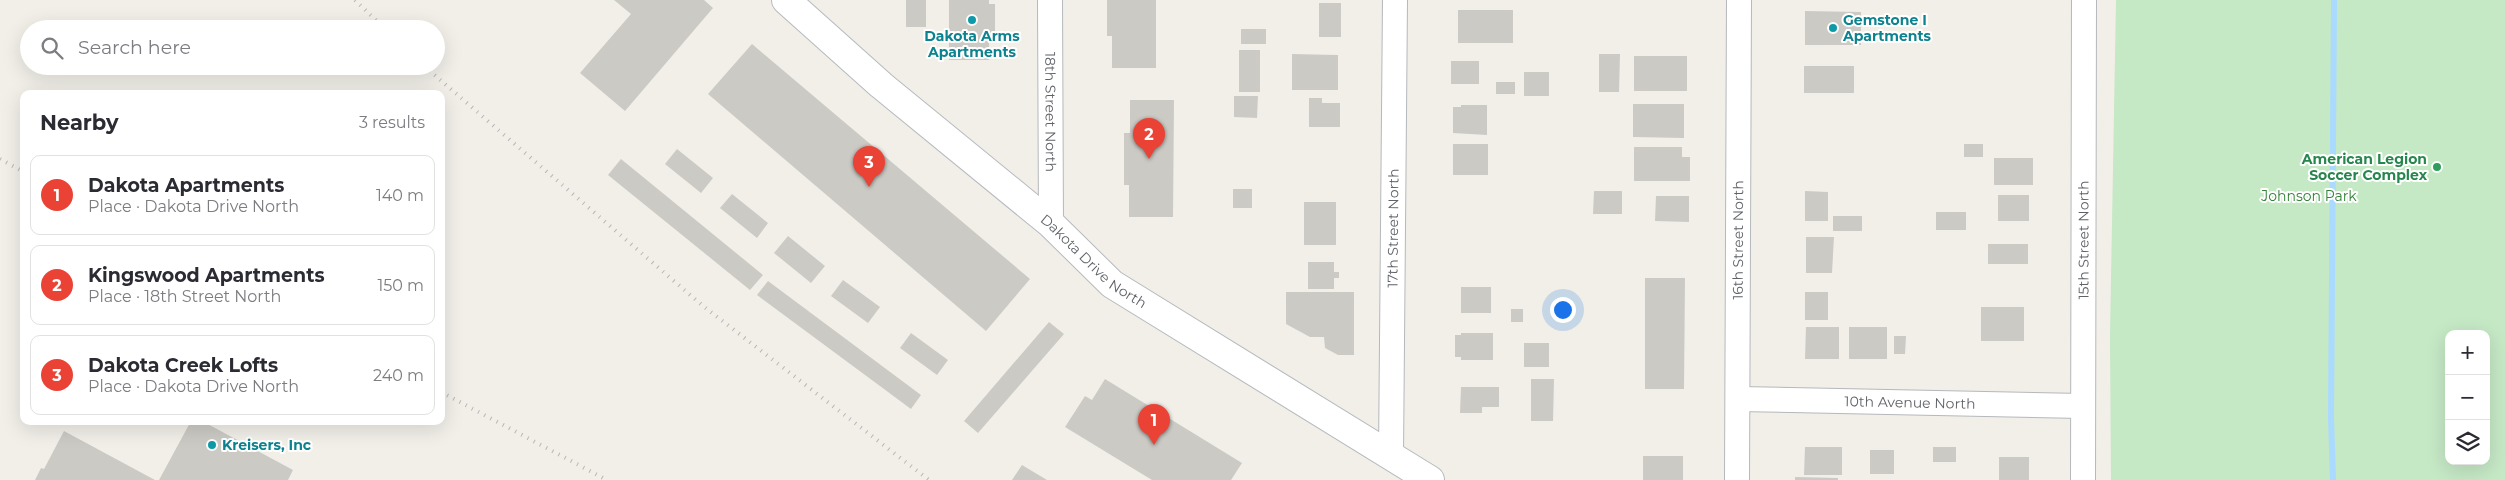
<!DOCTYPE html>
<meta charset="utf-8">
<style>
:root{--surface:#fff;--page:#f2f2f3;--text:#2b2b33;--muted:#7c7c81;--line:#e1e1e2;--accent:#ea4335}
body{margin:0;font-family:Montserrat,sans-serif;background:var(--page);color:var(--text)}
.controls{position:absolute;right:15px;bottom:15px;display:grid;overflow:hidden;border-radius:10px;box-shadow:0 5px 20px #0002}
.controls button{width:45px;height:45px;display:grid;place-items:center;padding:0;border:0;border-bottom:1px solid var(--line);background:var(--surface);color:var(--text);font:25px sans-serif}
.you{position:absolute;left:1562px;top:309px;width:18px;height:18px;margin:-12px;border:4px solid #fff;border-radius:50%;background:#1a73e8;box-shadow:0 0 0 8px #1a73e833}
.badge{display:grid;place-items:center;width:32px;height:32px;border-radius:50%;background:var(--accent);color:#fff;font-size:16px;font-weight:700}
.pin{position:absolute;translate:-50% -41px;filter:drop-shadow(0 1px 2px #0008)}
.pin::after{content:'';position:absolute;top:26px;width:18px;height:15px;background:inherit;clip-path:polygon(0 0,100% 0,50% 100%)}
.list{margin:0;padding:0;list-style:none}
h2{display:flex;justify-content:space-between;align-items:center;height:65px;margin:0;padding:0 20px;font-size:21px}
h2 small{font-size:16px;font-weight:400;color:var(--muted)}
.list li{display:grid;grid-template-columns:32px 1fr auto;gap:15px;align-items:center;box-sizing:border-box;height:80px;margin:0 10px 10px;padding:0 10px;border:1px solid var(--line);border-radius:10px}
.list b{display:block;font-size:19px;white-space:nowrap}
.list p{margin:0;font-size:16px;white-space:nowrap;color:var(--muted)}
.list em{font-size:16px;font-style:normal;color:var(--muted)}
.icon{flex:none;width:28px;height:28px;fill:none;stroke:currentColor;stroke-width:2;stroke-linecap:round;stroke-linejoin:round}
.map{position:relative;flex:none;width:2505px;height:480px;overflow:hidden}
.search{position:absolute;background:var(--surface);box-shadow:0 5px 20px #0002;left:20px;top:20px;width:425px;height:55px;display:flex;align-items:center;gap:12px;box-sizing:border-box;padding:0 18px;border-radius:28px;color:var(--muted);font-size:19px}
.panel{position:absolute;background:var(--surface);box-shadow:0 5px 20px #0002;left:20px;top:90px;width:425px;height:335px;border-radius:10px}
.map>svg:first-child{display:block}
.green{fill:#c5e8c5;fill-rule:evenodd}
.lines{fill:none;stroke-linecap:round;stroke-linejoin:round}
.stream{stroke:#aadaff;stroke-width:6}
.building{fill:#cccac5}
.street-casing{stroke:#b5b8bc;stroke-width:26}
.secondary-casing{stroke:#b6babf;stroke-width:30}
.street{stroke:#fff;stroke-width:24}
.secondary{stroke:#fff;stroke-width:28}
.rail{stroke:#b6b7b8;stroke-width:4;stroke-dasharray:1 6;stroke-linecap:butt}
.culture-dot{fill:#0f9aa8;stroke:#fff;stroke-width:2}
.leisure-dot{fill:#2e9e5b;stroke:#fff;stroke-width:2}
.labels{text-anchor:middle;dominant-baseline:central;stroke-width:4;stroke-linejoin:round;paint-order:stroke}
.culture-label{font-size:14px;font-weight:bold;fill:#0d838f;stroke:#fff;text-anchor:start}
.street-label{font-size:14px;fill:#5f6368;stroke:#fff}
.leisure-label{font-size:14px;font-weight:bold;fill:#27864d;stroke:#fff;text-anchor:end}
.park-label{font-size:14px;fill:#348238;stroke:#fff}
</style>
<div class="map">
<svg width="2505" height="480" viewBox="0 0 2505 480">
<rect width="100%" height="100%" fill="#f1efe8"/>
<path class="green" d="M2116 0H2505V480H2111L2110 336ZM2449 334H2486V461H2449Z"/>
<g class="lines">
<path class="stream" d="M2333 480 2331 417 2334 0"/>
</g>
<path class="building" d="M614 0H704L713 8 625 111 580 73 631 14Z
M906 0H926V27H906Z
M949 0H989V4H995V36H989V60H949Z
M1107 0H1156V68H1112V36H1107Z
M1319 3H1341V37H1319Z
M1458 10H1513V43H1458Z
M1805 11 1861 12V45H1805Z
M1241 29H1266V44H1241Z
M752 44 1030 279 986 331 708 94Z
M1239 50H1260V92H1239Z
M1292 54 1338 55V90H1292Z
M1599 54H1620L1619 92H1599Z
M1634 56H1687V91H1634Z
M1451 61H1479V84H1451Z
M1804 66H1854V93H1804Z
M1524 72H1549V96H1524Z
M1496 82H1515V94H1496Z
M1234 96H1258L1257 118 1234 117Z
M1309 98H1322V103H1340V127H1309Z
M1130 100H1174L1173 217H1129V185H1124V133H1130Z
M1633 104H1684V138L1633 137Z
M1461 105H1487V135L1453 133V107H1461Z
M1453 144H1488V175H1453Z
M1964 144H1983V157H1964Z
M1634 147H1682V157H1690V181H1634Z
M677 149 713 178 701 193 665 164Z
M1994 158H2033V185H1994Z
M621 159 763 275 750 290 608 175Z
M1233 189H1252V208H1233Z
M1594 191H1622V214H1593Z
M1805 191 1828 192V221H1805Z
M732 194 768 223 757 238 720 208Z
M1998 195H2029V221H1998Z
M1656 196H1689V222L1655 221Z
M1304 202H1336V245H1304Z
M1936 212H1966V230H1936Z
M1833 216H1862V231H1833Z
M788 236 825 266 811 283 774 253Z
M1806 237H1834L1832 273H1806Z
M1988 244H2028V264H1988Z
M1308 262H1334V272H1339V278H1334V289H1308Z
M1645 278H1685L1684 389H1645Z
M843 280 880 307 868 323 831 296Z
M768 281 921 395 911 409 757 295Z
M1461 287H1491V313H1461Z
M1286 292H1354V355H1338L1325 348 1324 337H1310L1286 324Z
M1805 292H1828V320H1805Z
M1981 307H2024V341H1981Z
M1511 309H1523V322H1511Z
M1049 322 1064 334 978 433 964 421Z
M1806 327H1839V359H1805Z
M1849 327H1887V359H1849Z
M911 333 948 360 937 375 900 348Z
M1461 333H1493V360H1461V357H1455V335H1461Z
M1894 336H1906L1905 354H1894Z
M1524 343H1549V367H1524Z
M1105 379 1242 463 1231 480H1152L1065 427 1085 396 1092 400Z
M1531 379H1554L1553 421H1531Z
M1461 387H1499V407H1482V413H1460Z
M191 421H202L293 470 288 480H159Z
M64 431 155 480H35L41 468 44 469Z
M1805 447H1842V475H1804Z
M1933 447H1956V462H1933Z
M1870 450H1894V474H1870Z
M1643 456H1683V480H1643Z
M1999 457H2029V480H1999Z
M1022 465 1047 480H1012Z
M1795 477 1838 478V480H1795Z"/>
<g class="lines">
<defs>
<g id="street">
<path id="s1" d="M1050 0 1051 224"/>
<path id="s2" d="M1738 399 2083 406"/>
<path id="s3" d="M1391 456 1395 0"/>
<path id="s4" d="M1737 480 1739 0"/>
<path id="s5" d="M2083 480 2084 0"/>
</g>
<g id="secondary">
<path id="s6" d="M786 0 881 85 1051 224 1112 284 1430 480"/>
</g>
</defs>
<use href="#street" class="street-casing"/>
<use href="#secondary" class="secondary-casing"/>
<use href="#street" class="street"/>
<use href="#secondary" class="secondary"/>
<path class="rail" d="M355 0 385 29
M424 66 703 306 929 480
M0 159 24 172
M441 392 607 480"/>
</g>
<g class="culture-dot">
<circle cx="972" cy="20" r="5"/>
<circle cx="1833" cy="28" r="5"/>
<circle cx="212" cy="445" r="5"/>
</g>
<circle class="leisure-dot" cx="2437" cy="167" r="5"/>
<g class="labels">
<g class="culture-label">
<text x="1843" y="20">Gemstone I<tspan x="1843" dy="16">Apartments</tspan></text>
<text x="972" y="36" text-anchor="middle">Dakota Arms<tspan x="972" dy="16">Apartments</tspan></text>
<text x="222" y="445">Kreisers, Inc</text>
</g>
<g class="street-label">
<text stroke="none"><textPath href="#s1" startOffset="112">18th Street North</textPath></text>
<text stroke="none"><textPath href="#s3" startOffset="228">17th Street North</textPath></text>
<text stroke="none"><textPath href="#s4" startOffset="240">16th Street North</textPath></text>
<text stroke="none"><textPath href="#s5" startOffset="240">15th Street North</textPath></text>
<text stroke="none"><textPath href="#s6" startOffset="404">Dakota Drive North</textPath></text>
<text stroke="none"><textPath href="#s2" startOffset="172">10th Avenue North</textPath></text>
</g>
<g class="leisure-label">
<text x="2427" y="159">American Legion<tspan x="2427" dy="16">Soccer Complex</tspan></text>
</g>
<g class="park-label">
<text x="2309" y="196">Johnson Park</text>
</g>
</g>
</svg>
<div class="controls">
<button>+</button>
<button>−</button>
<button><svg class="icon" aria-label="layers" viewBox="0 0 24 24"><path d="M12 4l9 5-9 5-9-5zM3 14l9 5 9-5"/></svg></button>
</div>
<div class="you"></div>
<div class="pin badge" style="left:1154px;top:445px">1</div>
<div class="pin badge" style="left:1149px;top:159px">2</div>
<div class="pin badge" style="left:869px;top:187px">3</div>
<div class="search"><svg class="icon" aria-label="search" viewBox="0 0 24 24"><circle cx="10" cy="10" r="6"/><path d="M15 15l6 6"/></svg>Search here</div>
<section class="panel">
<h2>Nearby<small>3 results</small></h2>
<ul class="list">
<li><span class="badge">1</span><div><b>Dakota Apartments</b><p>Place · Dakota Drive North</p></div><em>140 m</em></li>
<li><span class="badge">2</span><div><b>Kingswood Apartments</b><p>Place · 18th Street North</p></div><em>150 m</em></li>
<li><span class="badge">3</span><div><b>Dakota Creek Lofts</b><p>Place · Dakota Drive North</p></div><em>240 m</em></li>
</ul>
</section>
</div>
